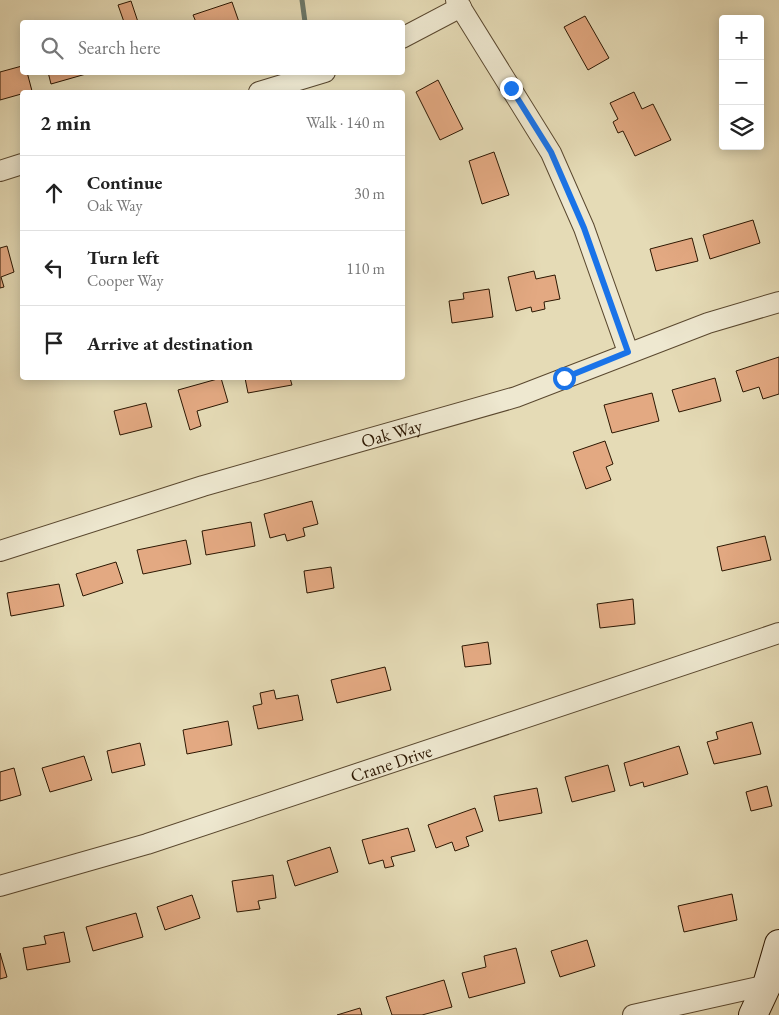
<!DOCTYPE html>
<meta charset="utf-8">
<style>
:root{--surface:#fff;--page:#f6f6f6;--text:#222;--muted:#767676;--line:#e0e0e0}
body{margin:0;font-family:"EB Garamond",serif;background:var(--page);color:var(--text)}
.controls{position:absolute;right:15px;top:15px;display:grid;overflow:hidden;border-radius:5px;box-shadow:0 2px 12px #0003}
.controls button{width:45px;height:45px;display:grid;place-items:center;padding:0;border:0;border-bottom:1px solid var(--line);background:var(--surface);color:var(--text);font:25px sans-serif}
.stop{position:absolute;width:15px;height:15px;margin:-11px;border:4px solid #1a73e8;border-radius:50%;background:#fff}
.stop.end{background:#1a73e8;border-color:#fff;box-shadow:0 1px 5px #0008}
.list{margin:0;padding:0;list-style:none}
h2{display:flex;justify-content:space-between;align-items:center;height:65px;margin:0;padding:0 20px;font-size:21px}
h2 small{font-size:16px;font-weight:400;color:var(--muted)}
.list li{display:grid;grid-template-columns:32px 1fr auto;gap:15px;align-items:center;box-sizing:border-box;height:75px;padding:0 20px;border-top:1px solid var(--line)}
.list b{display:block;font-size:19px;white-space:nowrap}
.list p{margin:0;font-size:16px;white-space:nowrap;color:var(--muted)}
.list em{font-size:16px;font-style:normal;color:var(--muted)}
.icon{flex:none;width:28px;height:28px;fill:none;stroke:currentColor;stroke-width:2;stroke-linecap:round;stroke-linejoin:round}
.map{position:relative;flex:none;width:779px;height:1015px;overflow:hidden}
.search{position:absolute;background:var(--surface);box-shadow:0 2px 12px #0003;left:20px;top:20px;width:385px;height:55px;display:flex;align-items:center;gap:12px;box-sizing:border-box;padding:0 18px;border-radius:5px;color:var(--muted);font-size:19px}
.panel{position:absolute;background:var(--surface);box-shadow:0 2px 12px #0003;left:20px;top:90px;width:385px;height:290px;border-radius:5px}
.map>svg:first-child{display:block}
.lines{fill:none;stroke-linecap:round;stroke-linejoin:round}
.stream{stroke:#6c796b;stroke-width:5}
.building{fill:#e3a982;stroke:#2c1702}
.street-casing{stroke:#5a482f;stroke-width:22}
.secondary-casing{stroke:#2c1702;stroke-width:30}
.street{stroke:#eee8d0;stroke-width:20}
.secondary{stroke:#eee8d0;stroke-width:28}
.route{stroke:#1a73e8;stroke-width:6}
.labels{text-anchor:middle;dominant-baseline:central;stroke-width:4;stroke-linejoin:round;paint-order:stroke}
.street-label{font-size:18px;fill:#2c1702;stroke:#eee8d0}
</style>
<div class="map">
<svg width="779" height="1015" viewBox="0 0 779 1015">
<rect width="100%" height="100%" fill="#e5dbb6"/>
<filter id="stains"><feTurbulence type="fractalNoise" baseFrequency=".004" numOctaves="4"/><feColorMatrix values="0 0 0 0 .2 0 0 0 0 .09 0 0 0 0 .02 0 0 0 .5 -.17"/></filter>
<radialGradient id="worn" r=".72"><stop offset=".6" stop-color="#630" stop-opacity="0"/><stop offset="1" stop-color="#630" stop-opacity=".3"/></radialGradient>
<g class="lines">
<path class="stream" d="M302 0 305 22"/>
</g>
<path class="building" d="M131 1 138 22H124L118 5Z
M232 2 239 22H196L193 15Z
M585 16 609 58 588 70 564 27Z
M22 66V72H27L32 91 0 100V72Z
M48 72H93L51 84Z
M438 80 463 129 440 140 416 92Z
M634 92 642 109 653 104 671 140 635 156 623 131 618 133 613 122 618 119 610 103Z
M494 152 509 195 482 204 469 161Z
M753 220 760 243 710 259 703 235Z
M692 238 698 261 656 271 650 249Z
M7 246 14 272 1 277 4 287 0 288V248Z
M534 271 536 279 555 275 560 299 544 302 545 309 532 312 531 307 516 311 508 277Z
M489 289 493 317 452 323 449 301 464 299 463 293Z
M779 357V394L763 399 759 387 743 392 736 371Z
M221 378 228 402 197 411 201 426 190 430 178 390Z
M245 378H290L292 385 248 393Z
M715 378 721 401 679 412 672 390Z
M652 393 659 421 612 433 604 405Z
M146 403 152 427 120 435 114 411Z
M605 441 613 464 606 467 611 480 586 489 573 452Z
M312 501 318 524 303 528 305 536 287 541 285 534 270 538 264 514Z
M251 522 255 546 206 555 202 531Z
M765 536 771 560 722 571 717 547Z
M186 540 191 564 143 574 137 550Z
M116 562 123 583 83 596 76 574Z
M331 567 334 588 307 593 304 571Z
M59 584 64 606 11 616 7 593Z
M633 599 635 624 600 628 597 604Z
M488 642 491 664 465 667 462 646Z
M385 667 391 690 337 703 331 680Z
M274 690 276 699 298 695 303 720 258 729 253 706 262 704 260 693Z
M228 721 232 745 187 754 183 730Z
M752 722 761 754 714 764 707 742 718 739 716 732Z
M140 743 145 765 112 773 107 751Z
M679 746 688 774 644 787 643 782 630 786 624 763Z
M84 756 92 780 50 792 42 768Z
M608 765 615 791 572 802 565 777Z
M14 768 21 795 0 801V772Z
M767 786 772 806 751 811 746 792Z
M537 788 542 813 499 821 494 796Z
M475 808 483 831 466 837 469 846 455 851 452 842 436 848 428 825Z
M408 828 415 851 391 857 394 866 385 868 383 860 369 864 362 840Z
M330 847 338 872 295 886 287 861Z
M273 875 276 898 258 901 260 909 237 912 232 881Z
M732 894 737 920 684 932 678 906Z
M192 895 200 918 165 930 157 907Z
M136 913 143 937 93 951 86 927Z
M64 932 70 962 27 970 23 948 46 944 44 936Z
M587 940 595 966 560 977 551 951Z
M516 948 525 983 469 998 462 973 486 967 484 956Z
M0 953 7 977 0 979Z
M444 980 452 1007 422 1015H392L386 997Z
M360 1008 362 1015H337Z"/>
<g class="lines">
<defs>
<g id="street">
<path d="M456 0 551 153 584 228 628 352"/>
<path d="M402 38 461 7"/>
<path d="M259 92 325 72"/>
<path d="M0 171 22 164"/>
<path id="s1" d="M0 551 203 486 516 397 708 323 779 302"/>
<path id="s2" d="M0 886 147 844 779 633"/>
<path d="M633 1015 767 985"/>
</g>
<path id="secondary" d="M753 1015 767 985 779 944"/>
</defs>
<use href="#street" class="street-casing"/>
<use href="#secondary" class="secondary-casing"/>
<use href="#street" class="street"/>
<use href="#secondary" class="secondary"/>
</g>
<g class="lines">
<path class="route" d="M511 88 551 152 584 228 628 352 564 378"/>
</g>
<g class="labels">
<g class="street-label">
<text stroke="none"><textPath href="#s1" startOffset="409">Oak Way</textPath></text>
<text stroke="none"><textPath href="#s2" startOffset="410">Crane Drive</textPath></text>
</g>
</g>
<rect width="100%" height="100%" filter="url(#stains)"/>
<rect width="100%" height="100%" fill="url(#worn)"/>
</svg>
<div class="controls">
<button>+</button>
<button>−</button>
<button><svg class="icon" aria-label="layers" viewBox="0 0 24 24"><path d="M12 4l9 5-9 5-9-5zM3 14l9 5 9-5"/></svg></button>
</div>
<div class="stop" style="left:564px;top:378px"></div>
<div class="stop end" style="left:511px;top:88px"></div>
<div class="search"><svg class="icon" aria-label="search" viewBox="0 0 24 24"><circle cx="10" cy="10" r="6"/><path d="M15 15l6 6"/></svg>Search here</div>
<section class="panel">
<h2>2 min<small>Walk · 140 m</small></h2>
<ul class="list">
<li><svg class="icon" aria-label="ahead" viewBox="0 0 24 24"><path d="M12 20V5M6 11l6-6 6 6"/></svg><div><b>Continue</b><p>Oak Way</p></div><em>30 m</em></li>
<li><svg class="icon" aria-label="left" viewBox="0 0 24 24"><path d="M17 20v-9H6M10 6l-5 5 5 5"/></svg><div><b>Turn left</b><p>Cooper Way</p></div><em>110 m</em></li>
<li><svg class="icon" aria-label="arrive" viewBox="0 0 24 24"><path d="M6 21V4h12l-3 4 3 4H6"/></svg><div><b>Arrive at destination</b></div></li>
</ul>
</section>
</div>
